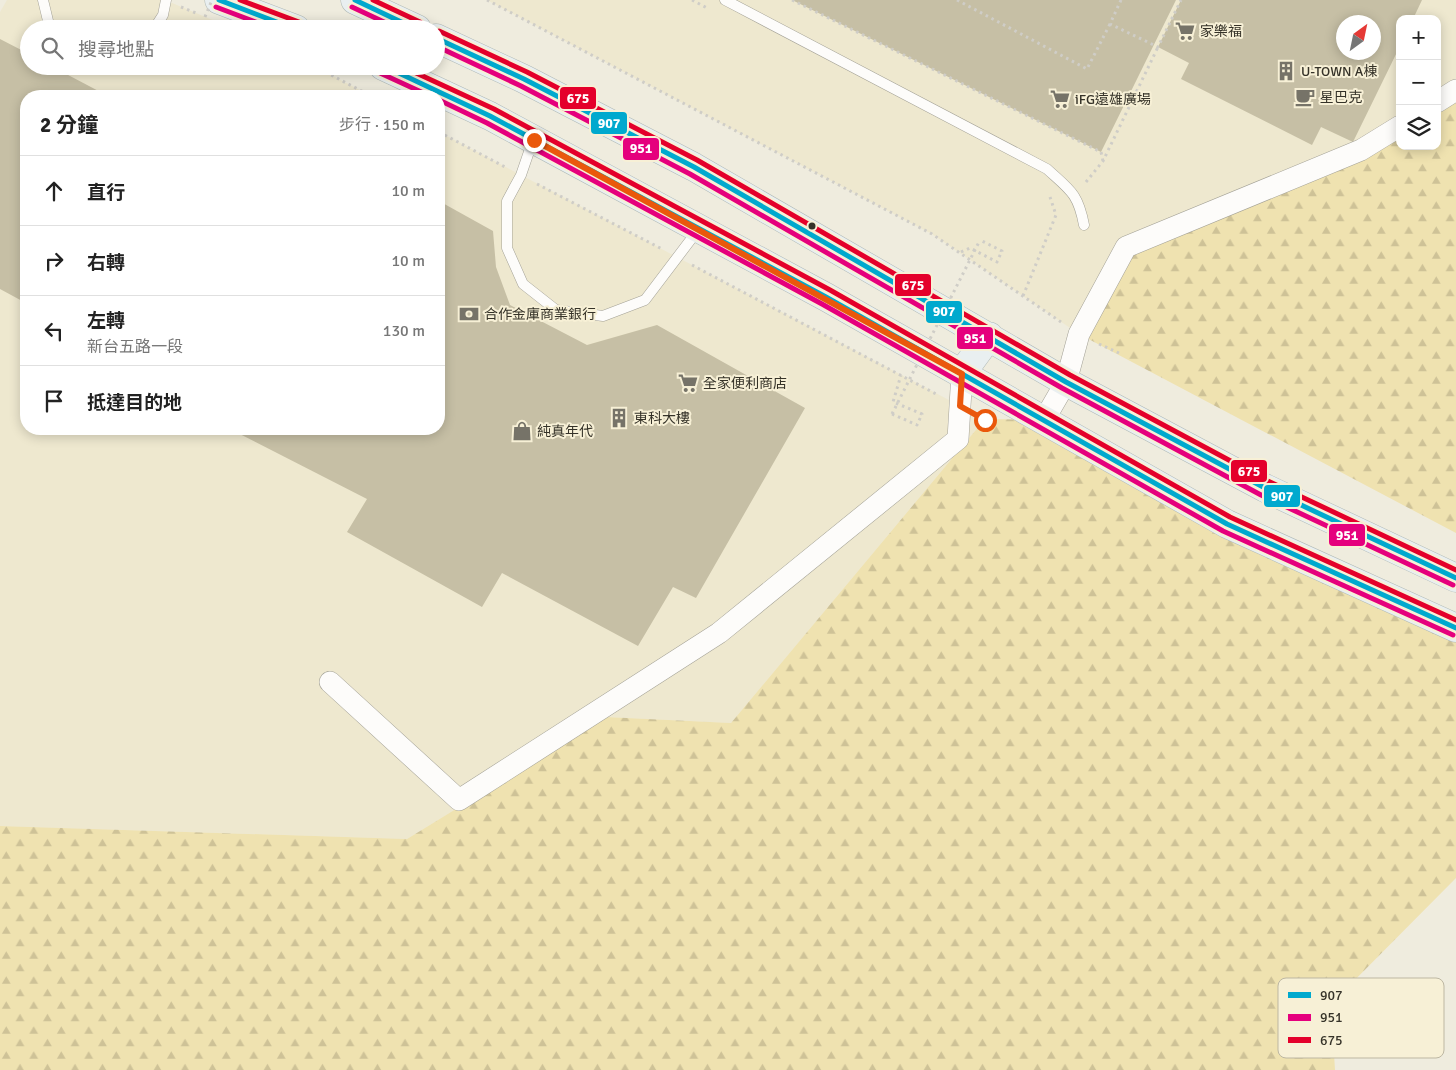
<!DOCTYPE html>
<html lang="zh-TW">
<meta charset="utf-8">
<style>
:root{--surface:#fff;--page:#f6f6f6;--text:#222;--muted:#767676;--line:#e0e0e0}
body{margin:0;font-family:Signika,"Noto Sans TC",sans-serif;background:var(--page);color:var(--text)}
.controls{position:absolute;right:15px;top:15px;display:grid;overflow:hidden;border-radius:10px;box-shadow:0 2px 12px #0003}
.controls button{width:45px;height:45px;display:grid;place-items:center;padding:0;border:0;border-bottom:1px solid var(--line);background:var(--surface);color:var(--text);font:25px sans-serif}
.compass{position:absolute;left:1336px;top:15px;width:45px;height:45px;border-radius:50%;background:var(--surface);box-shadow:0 2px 12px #0003;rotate:33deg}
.stop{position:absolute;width:15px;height:15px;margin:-11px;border:4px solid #ea580c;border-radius:50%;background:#fff}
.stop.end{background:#ea580c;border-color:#fff;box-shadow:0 1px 5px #0008}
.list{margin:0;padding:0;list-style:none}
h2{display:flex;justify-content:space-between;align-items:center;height:65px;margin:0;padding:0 20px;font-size:21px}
h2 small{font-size:16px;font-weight:400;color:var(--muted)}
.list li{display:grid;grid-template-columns:32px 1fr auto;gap:15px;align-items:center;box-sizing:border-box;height:70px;padding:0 20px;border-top:1px solid var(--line)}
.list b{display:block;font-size:19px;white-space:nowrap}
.list p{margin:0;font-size:16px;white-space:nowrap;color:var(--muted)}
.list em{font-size:16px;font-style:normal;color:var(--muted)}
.icon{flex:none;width:28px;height:28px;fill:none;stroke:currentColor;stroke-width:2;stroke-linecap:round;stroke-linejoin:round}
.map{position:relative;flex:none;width:1456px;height:1070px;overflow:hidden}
.search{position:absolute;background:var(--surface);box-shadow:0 2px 12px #0003;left:20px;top:20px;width:425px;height:55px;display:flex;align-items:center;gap:12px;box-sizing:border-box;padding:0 18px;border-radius:28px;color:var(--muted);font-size:19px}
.panel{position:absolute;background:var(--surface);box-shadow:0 2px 12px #0003;left:20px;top:90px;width:425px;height:345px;border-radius:20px}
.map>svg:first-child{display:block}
.built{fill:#eee8cf;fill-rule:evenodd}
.forest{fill:url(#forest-firs)}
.building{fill:#c6bfa5;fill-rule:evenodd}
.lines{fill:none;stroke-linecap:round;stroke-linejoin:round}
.lane-casing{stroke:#a3a196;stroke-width:11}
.street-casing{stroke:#a3a196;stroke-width:22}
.primary-casing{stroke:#afb9b6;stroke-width:29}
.path{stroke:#cfcdc7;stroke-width:3;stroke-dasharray:2.5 4;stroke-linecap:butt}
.lane{stroke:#fdfcfa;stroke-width:10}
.street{stroke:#fdfcfa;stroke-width:21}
.primary{stroke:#e9eff0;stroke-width:28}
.path-bridge{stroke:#cfcdc7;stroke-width:3;stroke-dasharray:2.5 4;stroke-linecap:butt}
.bus-1-casing{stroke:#f7f0d6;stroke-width:9}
.bus-2-casing{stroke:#f7f0d6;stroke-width:9}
.bus-3-casing{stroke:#f7f0d6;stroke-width:9}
.bus-1{stroke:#00a9ce;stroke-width:5}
.bus-2{stroke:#e5007d;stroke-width:5}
.bus-3{stroke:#e4002b;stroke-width:5}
.route{stroke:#ea580c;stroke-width:6}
.bus-dot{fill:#353228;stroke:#f7f0d6;stroke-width:2}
.labels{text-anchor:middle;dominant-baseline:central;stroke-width:4;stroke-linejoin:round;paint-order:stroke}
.poi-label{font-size:14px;fill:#353228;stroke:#f7f0d6;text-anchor:start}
.key{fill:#f7f0d6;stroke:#bdb7a2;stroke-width:1}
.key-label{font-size:14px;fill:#353228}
.line-badge{stroke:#f7f0d6;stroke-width:2}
.badge-label{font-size:14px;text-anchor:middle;font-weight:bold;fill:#fff}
</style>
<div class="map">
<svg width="1456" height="1070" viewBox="0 0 1456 1070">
<defs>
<pattern id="forest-firs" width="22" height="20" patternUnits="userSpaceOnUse" patternTransform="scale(1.25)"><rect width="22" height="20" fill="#efe2b0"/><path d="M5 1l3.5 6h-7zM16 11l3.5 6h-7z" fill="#cec297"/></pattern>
</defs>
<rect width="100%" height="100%" fill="#efecde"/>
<path class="built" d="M7 0H165L234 29H29V66H314L371 96H26V429H439V132L985 419 731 723 606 717 407 839 0 826V12Z
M487 0H1456V90L1437 102V19H1400V126L1079 334 932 234ZM1344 22H1374V52H1344Z"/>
<path class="forest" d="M1456 90V533L1079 334 1126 247 1400 125V146H1437V102Z
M985 419 1044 420 1456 628V878L1331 1004 1335 1070H0V826L407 839 606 717 731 723Z"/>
<path class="building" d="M792 0H1176L1101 152Z
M1181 0H1422L1413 19H1400V46L1353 142 1321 127 1312 145 1181 79 1189 63 1158 47ZM1344 22H1374V52H1344Z
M0 39 29 54V66H51L108 96H26V298L24 302 0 289Z
M439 201 493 231 496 267 510 305 587 345 657 325 805 408 696 598 673 587 638 646 502 573 482 607 347 532 367 499 230 429H439Z"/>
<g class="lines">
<defs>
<path id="lane" d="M43 0 50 29
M725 0 1047 169C1070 190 1078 193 1084 225
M154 29 163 15 166 0
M533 140 521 175 507 201V248L523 284 556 310 603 316 645 300 698 230"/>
<path id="street" d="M1437 102 1456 90
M1044 420 1066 382 1079 334 1126 247 1361 150 1400 126
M330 682 459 800 719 633 958 439 962 373"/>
<path id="primary" d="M219 0 296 29
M355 0 417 29
M436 38 524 79 694 167 1066 382 1265 488 1456 578
M383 66 490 116 826 297 1227 524 1456 628
M962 373 989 336"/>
</defs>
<use href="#lane" class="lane-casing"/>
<use href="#street" class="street-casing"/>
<use href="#primary" class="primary-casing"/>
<path class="path" d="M487 0 932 234 1061 322
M692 0 709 9
M792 0 1101 152 1103 161
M957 0 1087 69 1110 24
M1121 0 1110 24 1158 47 1181 0
M181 7 196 13
M241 66 256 73 259 66
M314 66 371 96
M439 132 507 168
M1086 182 1103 161 1158 47
M537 184 662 249
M961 252 970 248 997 262 1002 251 980 240
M692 265 938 395
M1023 296 1056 215 1050 197
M1099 344 1119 353
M892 414 917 425 922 414 893 402 901 375"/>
<use href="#lane" class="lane"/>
<use href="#street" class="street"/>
<use href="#primary" class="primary"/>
<path class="path-bridge" d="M200 29 212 0
M892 414 980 240"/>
<defs>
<path id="bus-1" d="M219 0 295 29
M355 0 416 29
M436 38 524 79 694 167 1066 382 1265 488 1456 578
M384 66 490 116 826 297 1227 524 1456 628"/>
<path id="bus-2" d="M216 7 274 29
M352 7 399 29
M436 46 521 86 690 174 1062 388 1261 495 1453 585
M380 73 430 96
M439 100 487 123 822 304 1223 531 1453 635"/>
<path id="bus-3" d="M240 0 299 22
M373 0 420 22
M439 31 527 72 697 160 1070 375 1268 481 1456 570
M401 66 494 109 830 290 1230 517 1456 620"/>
</defs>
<use href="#bus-1" class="bus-1-casing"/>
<use href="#bus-2" class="bus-2-casing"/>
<use href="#bus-3" class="bus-3-casing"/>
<use href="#bus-1" class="bus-1"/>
<use href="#bus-2" class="bus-2"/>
<use href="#bus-3" class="bus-3"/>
</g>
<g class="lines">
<path class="route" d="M534 140 962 374 960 406 985 420"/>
</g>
<defs>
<symbol id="supermarket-bare" viewBox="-9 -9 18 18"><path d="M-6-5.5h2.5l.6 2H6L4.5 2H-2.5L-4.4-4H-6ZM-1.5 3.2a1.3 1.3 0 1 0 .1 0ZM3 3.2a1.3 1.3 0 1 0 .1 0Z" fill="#767368" stroke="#f7f0d6" stroke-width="2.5" paint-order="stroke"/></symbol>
<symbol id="building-bare" viewBox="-9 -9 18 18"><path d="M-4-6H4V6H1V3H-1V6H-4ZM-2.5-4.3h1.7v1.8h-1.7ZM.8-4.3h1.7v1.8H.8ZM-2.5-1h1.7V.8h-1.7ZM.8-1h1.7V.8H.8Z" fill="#767368" stroke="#f7f0d6" stroke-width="2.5" paint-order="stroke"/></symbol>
<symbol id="cafe-bare" viewBox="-9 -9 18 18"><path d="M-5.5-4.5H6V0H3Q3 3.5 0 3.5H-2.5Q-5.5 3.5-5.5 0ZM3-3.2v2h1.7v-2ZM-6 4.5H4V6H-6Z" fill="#767368" stroke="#f7f0d6" stroke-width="2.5" paint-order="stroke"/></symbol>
<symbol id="bank-bare" viewBox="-9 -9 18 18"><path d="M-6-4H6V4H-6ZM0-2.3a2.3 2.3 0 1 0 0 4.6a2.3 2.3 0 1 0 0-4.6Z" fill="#767368" stroke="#f7f0d6" stroke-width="2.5" paint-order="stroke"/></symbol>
<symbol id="shop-bare" viewBox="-9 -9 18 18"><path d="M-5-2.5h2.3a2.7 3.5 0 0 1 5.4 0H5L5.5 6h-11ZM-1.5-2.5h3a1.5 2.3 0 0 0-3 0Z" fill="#767368" stroke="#f7f0d6" stroke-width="2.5" paint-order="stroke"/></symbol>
</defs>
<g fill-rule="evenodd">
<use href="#supermarket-bare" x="1171" y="17" width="28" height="28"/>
<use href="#building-bare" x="1272" y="57" width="28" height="28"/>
<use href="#cafe-bare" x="1291" y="83" width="28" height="28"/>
<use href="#supermarket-bare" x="1046" y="85" width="28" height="28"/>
<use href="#bank-bare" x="455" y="300" width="28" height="28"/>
<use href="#supermarket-bare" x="674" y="369" width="28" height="28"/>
<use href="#building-bare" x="605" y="404" width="28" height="28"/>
<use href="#shop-bare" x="508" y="417" width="28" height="28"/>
</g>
<circle class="bus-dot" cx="812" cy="226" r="4.5"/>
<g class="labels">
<g class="poi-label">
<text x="1200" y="31">家樂福</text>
<text x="1301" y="71">U-TOWN A棟</text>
<text x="1320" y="97">星巴克</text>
<text x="1075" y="99">iFG遠雄廣場</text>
<text x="484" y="314">合作金庫商業銀行</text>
<text x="703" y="383">全家便利商店</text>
<text x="634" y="418">東科大樓</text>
<text x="537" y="431">純真年代</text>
</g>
</g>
<rect x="1278" y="978" width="166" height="80" rx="8" class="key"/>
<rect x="1288" y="992" width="23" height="6" fill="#00a9ce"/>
<rect x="1288" y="1014" width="23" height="7" fill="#e5007d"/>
<rect x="1288" y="1037" width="23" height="6" fill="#e4002b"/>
<g class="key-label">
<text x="1320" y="1000">907</text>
<text x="1320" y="1022">951</text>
<text x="1320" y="1045">675</text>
</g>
<g class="line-badge">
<rect x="559" y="86" width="38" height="24" rx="5" fill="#e4002b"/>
<rect x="590" y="111" width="38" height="24" rx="5" fill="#00a9ce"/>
<rect x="622" y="137" width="38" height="24" rx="5" fill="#e5007d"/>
<rect x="894" y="273" width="38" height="24" rx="5" fill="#e4002b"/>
<rect x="925" y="300" width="38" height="24" rx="5" fill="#00a9ce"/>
<rect x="956" y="326" width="38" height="24" rx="5" fill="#e5007d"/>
<rect x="1230" y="459" width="38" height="24" rx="5" fill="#e4002b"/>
<rect x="1263" y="484" width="38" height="24" rx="5" fill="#00a9ce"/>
<rect x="1328" y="523" width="38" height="24" rx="5" fill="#e5007d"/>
</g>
<g class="badge-label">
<text x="578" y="103">675</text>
<text x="609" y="128">907</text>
<text x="641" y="153">951</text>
<text x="913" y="290">675</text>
<text x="944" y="316">907</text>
<text x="975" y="343">951</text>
<text x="1249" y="476">675</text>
<text x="1282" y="501">907</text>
<text x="1347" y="540">951</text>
</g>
</svg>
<div class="controls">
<button>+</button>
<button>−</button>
<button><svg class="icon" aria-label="layers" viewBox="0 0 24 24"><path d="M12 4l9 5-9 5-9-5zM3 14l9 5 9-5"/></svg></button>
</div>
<svg class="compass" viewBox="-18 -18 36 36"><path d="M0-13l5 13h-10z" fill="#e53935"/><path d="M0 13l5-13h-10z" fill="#767676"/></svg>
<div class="stop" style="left:985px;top:420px"></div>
<div class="stop end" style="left:534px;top:140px"></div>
<div class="search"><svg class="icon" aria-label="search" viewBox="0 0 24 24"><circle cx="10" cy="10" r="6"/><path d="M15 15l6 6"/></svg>搜尋地點</div>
<section class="panel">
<h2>2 分鐘<small>步行 · 150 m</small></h2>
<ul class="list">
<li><svg class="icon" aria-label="ahead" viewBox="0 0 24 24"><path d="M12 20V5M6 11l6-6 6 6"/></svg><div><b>直行</b></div><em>10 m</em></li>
<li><svg class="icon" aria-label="right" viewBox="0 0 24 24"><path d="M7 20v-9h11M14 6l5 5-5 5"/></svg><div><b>右轉</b></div><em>10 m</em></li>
<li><svg class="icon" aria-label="left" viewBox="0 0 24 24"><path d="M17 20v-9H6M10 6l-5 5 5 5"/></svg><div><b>左轉</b><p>新台五路一段</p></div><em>130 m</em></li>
<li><svg class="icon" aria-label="arrive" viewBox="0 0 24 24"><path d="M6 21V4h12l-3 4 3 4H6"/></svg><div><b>抵達目的地</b></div></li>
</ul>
</section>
</div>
